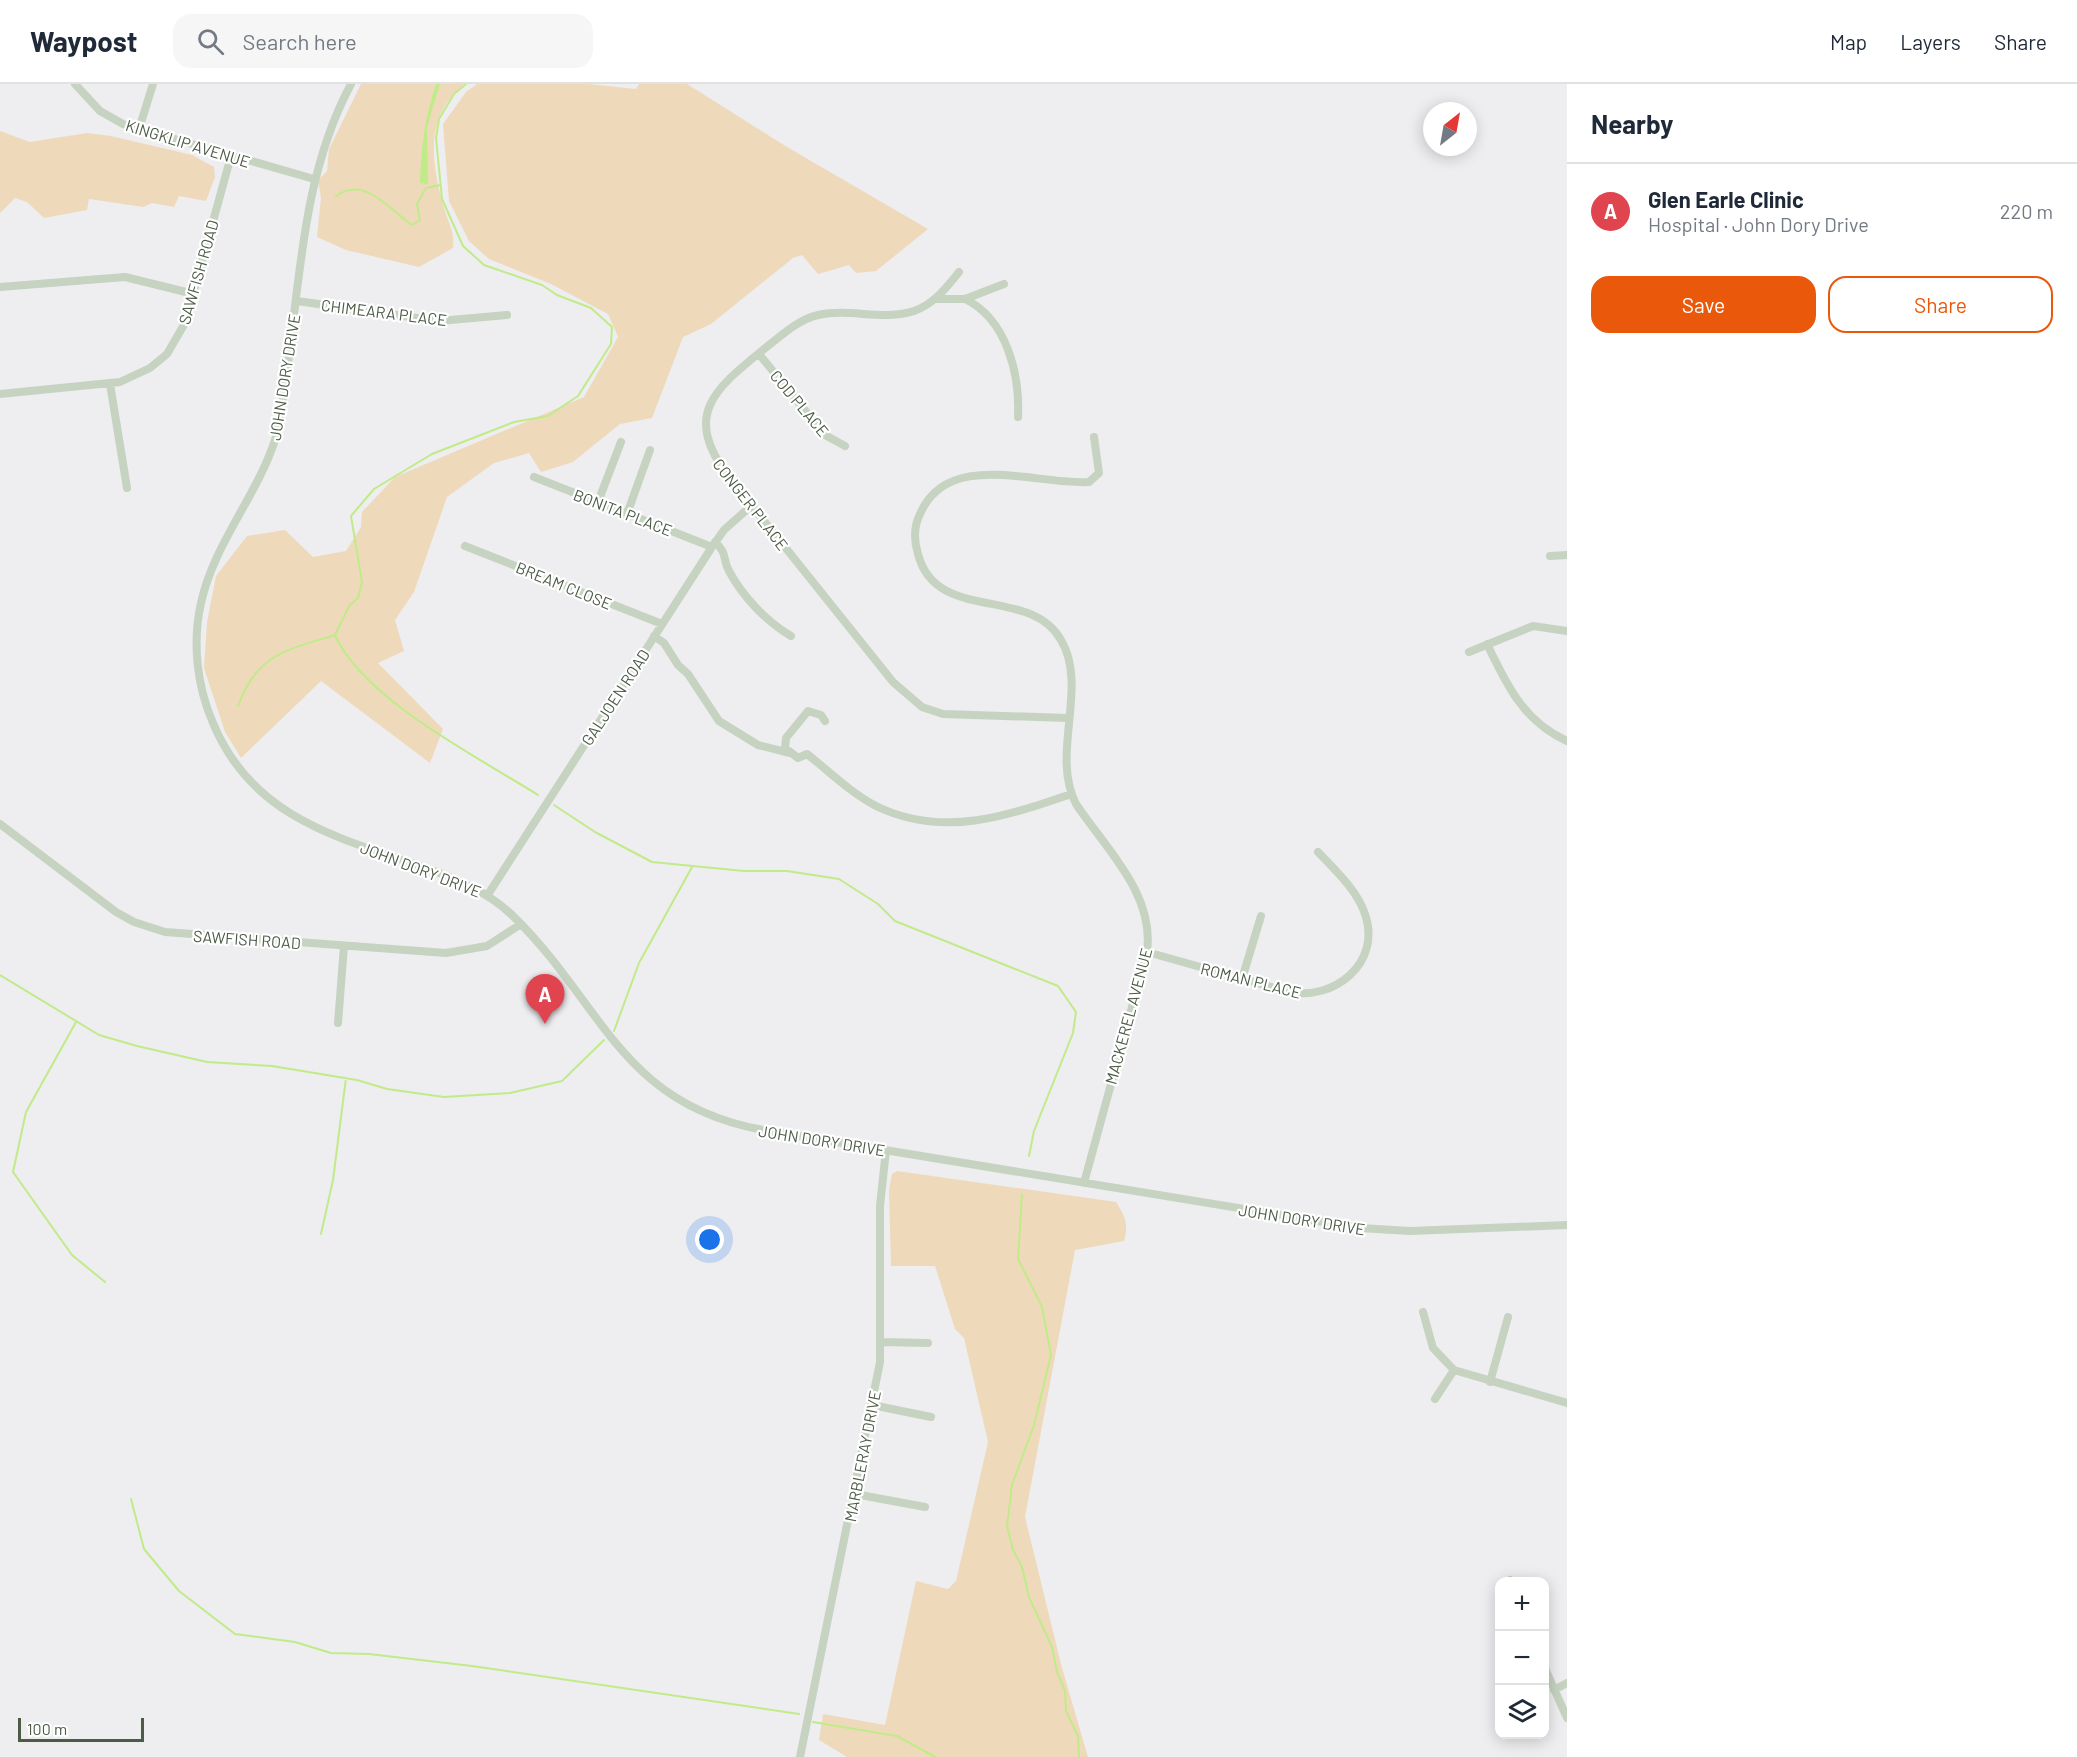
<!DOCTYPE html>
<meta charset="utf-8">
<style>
:root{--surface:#fff;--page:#f6f6f7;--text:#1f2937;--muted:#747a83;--line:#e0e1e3;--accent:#ea580c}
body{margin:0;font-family:Barlow,sans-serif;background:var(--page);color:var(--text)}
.controls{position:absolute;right:18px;bottom:18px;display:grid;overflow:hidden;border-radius:12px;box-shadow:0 3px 15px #0003}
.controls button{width:54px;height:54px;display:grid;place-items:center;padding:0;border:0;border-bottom:2px solid var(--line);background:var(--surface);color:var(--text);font:30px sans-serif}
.compass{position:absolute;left:1423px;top:18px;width:54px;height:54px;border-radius:50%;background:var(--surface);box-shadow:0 3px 15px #0003;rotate:31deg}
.scale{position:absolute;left:18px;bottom:15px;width:126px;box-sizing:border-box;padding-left:6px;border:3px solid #4c5b46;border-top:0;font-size:16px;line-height:21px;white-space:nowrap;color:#4c5b46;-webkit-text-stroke:4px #fff;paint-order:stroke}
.you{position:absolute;left:710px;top:1156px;width:21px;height:21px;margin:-15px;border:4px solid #fff;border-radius:50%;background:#1a73e8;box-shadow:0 0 0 9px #1a73e833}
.badge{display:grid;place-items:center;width:39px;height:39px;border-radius:50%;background:var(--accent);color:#fff;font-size:20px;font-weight:700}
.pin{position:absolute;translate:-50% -50px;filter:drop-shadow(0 2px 3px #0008)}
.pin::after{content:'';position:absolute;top:32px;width:21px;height:18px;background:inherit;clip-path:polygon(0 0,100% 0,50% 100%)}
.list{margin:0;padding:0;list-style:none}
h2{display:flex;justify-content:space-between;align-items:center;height:78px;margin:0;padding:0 24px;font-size:26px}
h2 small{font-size:20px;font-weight:400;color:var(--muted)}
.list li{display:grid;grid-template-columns:39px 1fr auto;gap:18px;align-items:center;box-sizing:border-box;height:96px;padding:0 24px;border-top:2px solid var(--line)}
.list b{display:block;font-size:22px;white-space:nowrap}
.list p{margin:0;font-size:20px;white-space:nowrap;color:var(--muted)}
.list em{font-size:20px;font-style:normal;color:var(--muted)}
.actions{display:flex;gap:12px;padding:18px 24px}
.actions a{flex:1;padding:14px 0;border:2px solid var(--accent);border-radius:18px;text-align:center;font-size:21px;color:var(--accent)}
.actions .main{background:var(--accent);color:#fff}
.icon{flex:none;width:33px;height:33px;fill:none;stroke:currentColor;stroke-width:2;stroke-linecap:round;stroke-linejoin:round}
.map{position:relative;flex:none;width:1567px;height:1673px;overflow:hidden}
header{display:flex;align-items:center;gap:36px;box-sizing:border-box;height:84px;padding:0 30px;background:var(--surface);border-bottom:2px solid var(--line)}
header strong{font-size:28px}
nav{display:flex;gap:33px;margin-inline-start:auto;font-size:21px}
.search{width:420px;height:54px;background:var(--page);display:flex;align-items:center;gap:15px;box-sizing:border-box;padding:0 21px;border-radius:18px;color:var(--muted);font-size:22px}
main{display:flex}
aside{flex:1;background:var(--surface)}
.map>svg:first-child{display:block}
.green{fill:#eedabb}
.water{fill:#c0eb88}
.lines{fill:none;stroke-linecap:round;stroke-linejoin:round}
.stream{stroke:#c0eb88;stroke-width:2}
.minor{stroke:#c6d3c1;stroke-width:8}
.labels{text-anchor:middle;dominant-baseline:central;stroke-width:4.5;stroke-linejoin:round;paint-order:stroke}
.street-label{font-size:16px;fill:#4c5b46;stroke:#fff}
</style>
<header>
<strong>Waypost</strong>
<div class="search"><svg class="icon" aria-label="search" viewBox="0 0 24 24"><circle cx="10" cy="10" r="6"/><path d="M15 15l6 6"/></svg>Search here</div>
<nav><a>Map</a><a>Layers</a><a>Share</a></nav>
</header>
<main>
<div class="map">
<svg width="1567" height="1673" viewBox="0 0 1567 1673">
<rect width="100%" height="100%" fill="#eeedf0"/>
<path class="green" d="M361 0H464C424 34 431 77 444 124 448 138 455 148 453 164L419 183 346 166 317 153 321 114 318 96 327 87 329 65Z
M477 0H589L636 5 639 0H687L787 63 928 145 876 187 856 189 849 181 818 190 802 171 793 174 711 240 683 253 652 334 620 340 573 378 541 388 529 369 494 379 447 413 414 508 395 536 404 567 378 579 443 645 430 679 321 597 241 674 225 648 204 584 207 538 216 492 247 452 285 446 313 473 346 467 361 443 362 428 395 393 584 313 618 253 608 230 551 200 489 175 469 157 449 117 443 40 466 8Z
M0 47 30 58 87 49 111 52 192 71 214 83 215 93 206 117 179 112 174 123 152 119 143 123 89 115 87 126 44 134 27 118 15 114 0 129Z
M897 1087 1116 1118C1125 1132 1129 1140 1124 1157L1075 1166 1025 1433 1062 1584 1088 1673H847L819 1656 823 1630 885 1641 916 1497 948 1505 956 1497 988 1358 964 1254 955 1245 935 1182H891L889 1106 892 1090Z"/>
<path class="water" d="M436 0H440L427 43 428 100 420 99C421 64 425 33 436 0Z"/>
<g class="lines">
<path class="stream" d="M466 0 454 10 439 35 436 54 442 115 463 162 484 181 542 201 557 211 591 224 612 243 611 260 578 312 548 332 514 338 432 370 374 405 351 432 362 498 358 514 349 522 335 551C363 615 478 673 538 711
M336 112C366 91 389 126 412 141L420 136 417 120 426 104 440 101
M238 622C257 570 286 566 335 551
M554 721 595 748 652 778 744 787H787L839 795 878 820 895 837 1058 902 1076 928 1073 949 1034 1047 1029 1072
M0 891 99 951 137 962 207 978 272 982 357 996 387 1005 444 1013 510 1009 562 997 604 956
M76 938 26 1028 13 1088 72 1171 105 1198
M614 947 639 879 692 783
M1022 1110 1018 1175 1042 1223 1051 1271 1034 1341 1012 1401 1007 1442 1013 1466 1022 1483 1029 1513 1052 1563 1057 1588 1065 1607 1066 1627 1078 1652 1079 1673
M321 1150 333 1096 346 994
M131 1415 144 1465 179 1507 235 1550 295 1558 331 1569 369 1570 472 1582 799 1630
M813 1638 897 1652 935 1673"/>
<path class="minor" d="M75 0 100 27 123 40 314 95
M351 0C293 108 301 236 276 353 258 411 214 459 201 519 192 559 197 602 213 639 252 733 336 753 423 783 454 794 487 807 512 831 603 919 620 1020 763 1046L1360 1144 1410 1147 1567 1141
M139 45 153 0
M959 188C946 204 934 220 914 227 883 237 850 224 818 231 797 236 781 252 764 265 715 305 682 330 728 392L893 598 922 623 943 630 1068 634
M0 203 125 193 194 210
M935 215H965L1004 200
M965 215C1007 235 1020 291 1018 333
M297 217 439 237 507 231
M759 270 825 351 845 362
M110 300 127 404
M0 310 120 298 150 284 167 270 185 239 231 72
M534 393 712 463
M598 418 621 358
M627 430 650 366
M715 458C728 470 722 474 729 487 743 513 766 537 791 552
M465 462 662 540
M1550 472 1567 471
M654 552 664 559 678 581 688 590 719 637 758 661 790 669
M1487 560C1507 601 1523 637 1567 657
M1469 568 1533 542 1567 547
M825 637 821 631 808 627 786 654 785 664 798 674 807 670C830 688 852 710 878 723 944 754 1007 732 1071 710
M0 740 116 828 134 838 165 848 446 869 487 862 521 840
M487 812 712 463 724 446 752 421
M1147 868 1289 908C1334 917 1382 879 1365 830 1357 806 1335 786 1318 768
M1242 895 1261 832
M338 939 344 862
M1084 1099 1147 868C1155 810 1106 765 1076 720 1050 670 1089 603 1061 556 1030 501 936 540 918 470 914 457 914 442 920 430 948 365 1035 401 1089 398L1099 389 1094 353
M1423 1228 1433 1264 1454 1286 1567 1319
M881 1258 928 1259
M1490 1298 1508 1233
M1435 1315 1454 1286
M872 1321 931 1333
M855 1410 925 1423
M1510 1496 1511 1498
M1544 1582 1567 1634
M1554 1606 1567 1599
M800 1673 880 1278V1122L886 1066"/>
</g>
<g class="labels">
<g class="street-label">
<text transform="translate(188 59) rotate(17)">KINGKLIP AVENUE</text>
<text transform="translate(198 188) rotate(-74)">SAWFISH ROAD</text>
<text transform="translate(384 228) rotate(7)">CHIMEARA PLACE</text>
<text transform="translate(284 293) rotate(-81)">JOHN DORY DRIVE</text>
<text transform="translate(800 319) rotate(50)">COD PLACE</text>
<text transform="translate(751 420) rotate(52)">CONGER PLACE</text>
<text transform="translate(623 428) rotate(21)">BONITA PLACE</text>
<text transform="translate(564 501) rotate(22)">BREAM CLOSE</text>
<text transform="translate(615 613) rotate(-57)">GALJOEN ROAD</text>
<text transform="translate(421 785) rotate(21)">JOHN DORY DRIVE</text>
<text transform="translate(247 855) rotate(4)">SAWFISH ROAD</text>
<text transform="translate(1251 896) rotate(14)">ROMAN PLACE</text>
<text transform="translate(1128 932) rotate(-75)">MACKEREL AVENUE</text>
<text transform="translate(822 1056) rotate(9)">JOHN DORY DRIVE</text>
<text transform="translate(1302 1135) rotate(9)">JOHN DORY DRIVE</text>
<text transform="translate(862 1372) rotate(-79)">MARBLERAY DRIVE</text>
</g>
</g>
</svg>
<div class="controls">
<button>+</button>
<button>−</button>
<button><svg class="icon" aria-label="layers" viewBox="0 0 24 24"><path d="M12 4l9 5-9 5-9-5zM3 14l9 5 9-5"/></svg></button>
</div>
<svg class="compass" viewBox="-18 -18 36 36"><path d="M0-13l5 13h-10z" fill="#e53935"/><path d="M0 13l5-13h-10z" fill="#747a83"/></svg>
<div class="scale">100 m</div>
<div class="you"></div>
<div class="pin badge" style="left:545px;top:940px;background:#e0444e">A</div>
</div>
<aside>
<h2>Nearby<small></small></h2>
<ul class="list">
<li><span class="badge" style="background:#e0444e">A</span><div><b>Glen Earle Clinic</b><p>Hospital · John Dory Drive</p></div><em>220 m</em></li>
</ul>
<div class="actions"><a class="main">Save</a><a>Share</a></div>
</aside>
</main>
